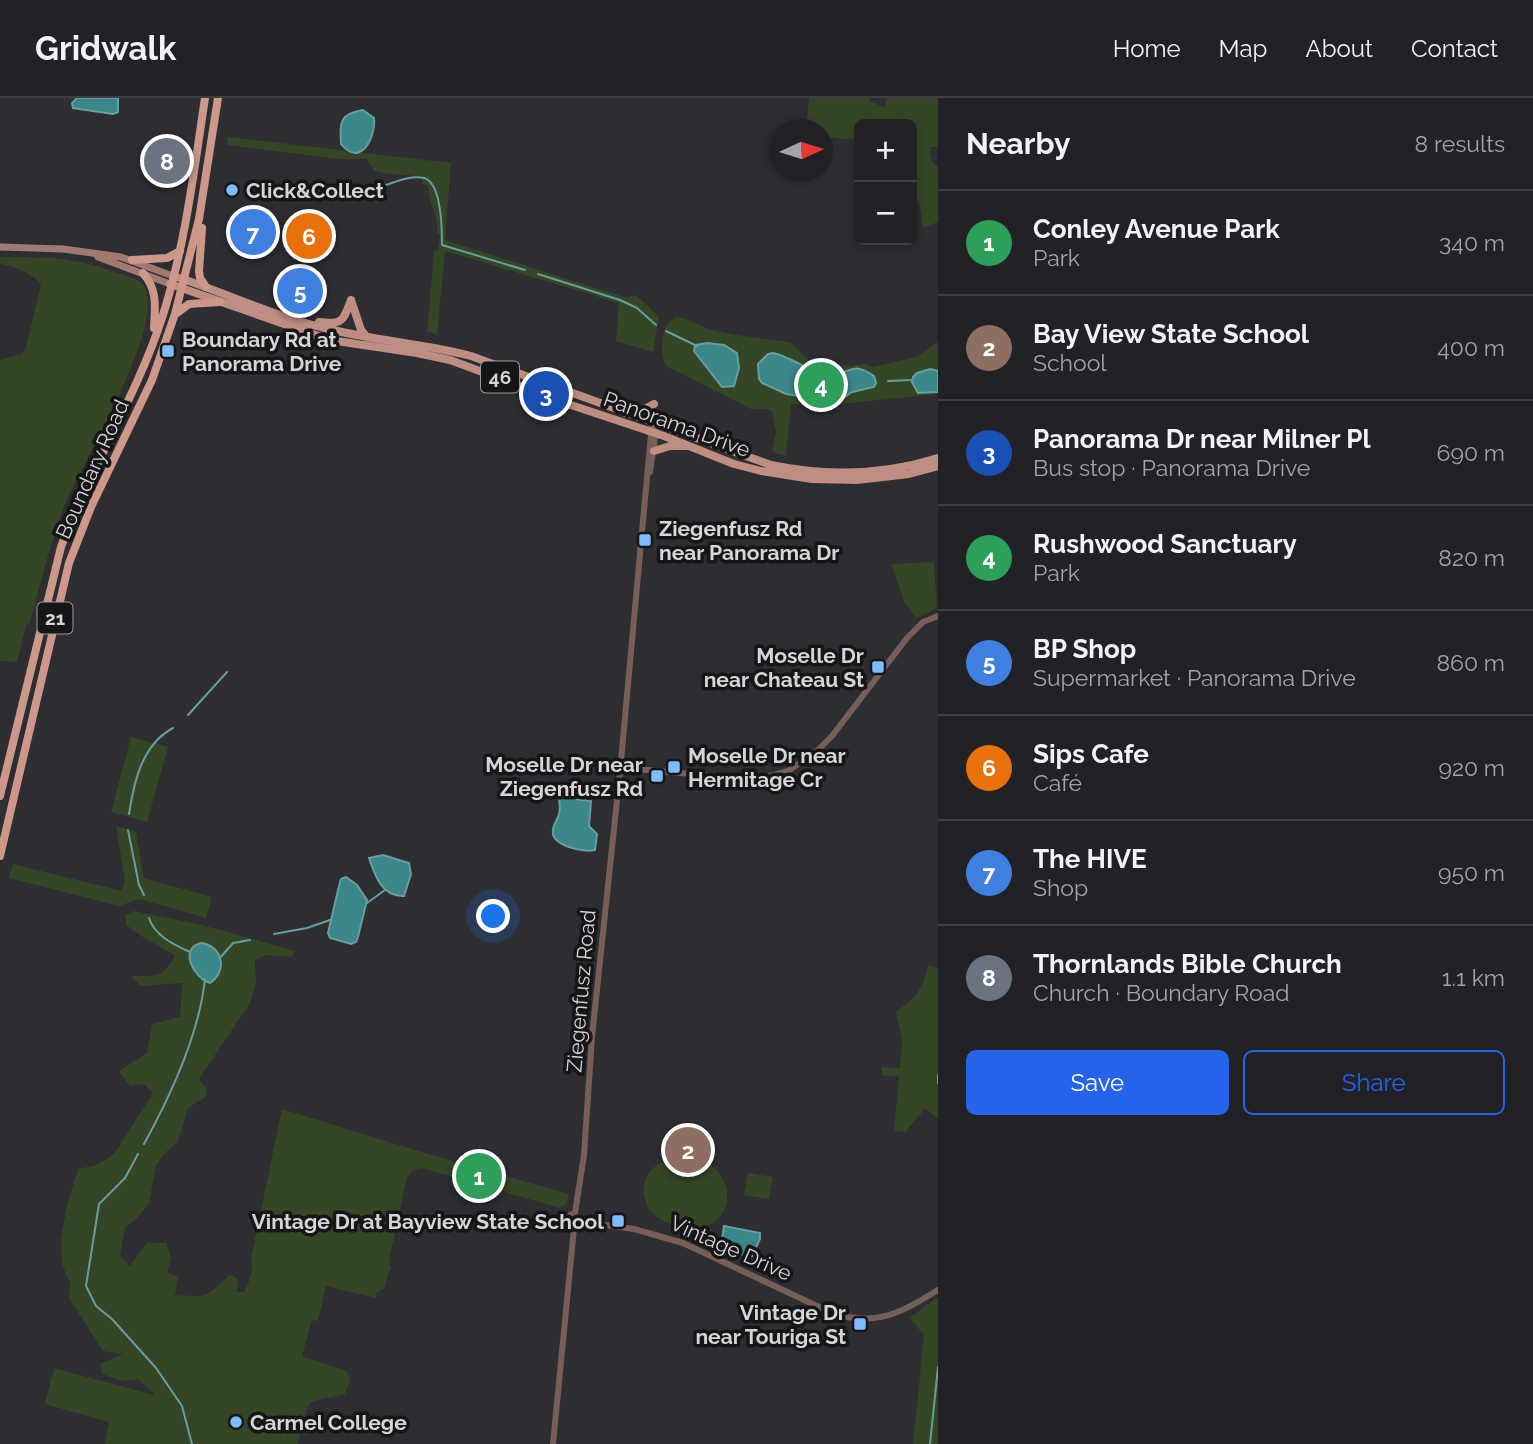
<!DOCTYPE html>
<meta charset="utf-8">
<style>
:root{--surface:#222226;--page:#2a2a2e;--text:#f1f3f6;--muted:#a2a4a7;--line:#3f3f43;--accent:#2563eb}
body{margin:0;font-family:Raleway,sans-serif;background:var(--page);color:var(--text)}
.controls{position:absolute;right:21px;top:21px;display:grid;overflow:hidden;border-radius:10px;box-shadow:0 4px 10px #0003}
.controls button{width:63px;height:63px;display:grid;place-items:center;padding:0;border:0;border-bottom:2px solid var(--line);background:var(--surface);color:var(--text);font:35px sans-serif}
.compass{position:absolute;left:770px;top:21px;width:63px;height:63px;border-radius:50%;background:var(--surface);box-shadow:0 4px 10px #0003;rotate:86deg}
.you{position:absolute;left:494px;top:819px;width:24px;height:24px;margin:-18px;border:5px solid #fff;border-radius:50%;background:#1a73e8;box-shadow:0 0 0 10px #1a73e833}
.badge{display:grid;place-items:center;width:46px;height:46px;border-radius:50%;background:var(--accent);color:#fff;font-size:23px;font-weight:700}
.pin{position:absolute;translate:-50% -50%;border:4px solid #fff;box-shadow:0 2px 7px #0006}
.list{margin:0;padding:0;list-style:none}
h2{display:flex;justify-content:space-between;align-items:center;height:91px;margin:0;padding:0 28px;font-size:30px}
h2 small{font-size:23px;font-weight:400;color:var(--muted)}
.list li{display:grid;grid-template-columns:46px 1fr auto;gap:21px;align-items:center;box-sizing:border-box;height:105px;padding:0 28px;border-top:2px solid var(--line)}
.list b{display:block;font-size:26px;white-space:nowrap}
.list p{margin:0;font-size:23px;white-space:nowrap;color:var(--muted)}
.list em{font-size:23px;font-style:normal;color:var(--muted)}
.actions{display:flex;gap:14px;padding:21px 28px}
.actions a{flex:1;padding:16px 0;border:2px solid var(--accent);border-radius:10px;text-align:center;font-size:24px;color:var(--accent)}
.actions .main{background:var(--accent);color:#fff}
.map{position:relative;flex:none;width:938px;height:1346px;overflow:hidden}
header{display:flex;align-items:center;gap:42px;box-sizing:border-box;height:98px;padding:0 35px;background:var(--surface);border-bottom:2px solid var(--line)}
header strong{font-size:33px}
nav{display:flex;gap:38px;margin-inline-start:auto;font-size:24px}
main{display:flex}
aside{flex:1;background:var(--surface)}
.map>svg:first-child{display:block}
.green{fill:#344626}
.water{fill:#3b8688;stroke:#699ea0;stroke-width:2}
.lines{fill:none;stroke-linecap:round;stroke-linejoin:round}
.stream{stroke:#699ea0;stroke-width:2}
.tertiary{stroke:#775f59;stroke-width:6}
.secondary{stroke:#a07a70;stroke-width:7}
.primary{stroke:#bf8e82;stroke-width:8}
.trunk{stroke:#cd988a;stroke-width:8}
.poi-dot{fill:#7ebdf9;stroke:#161618;stroke-width:2.5}
.labels{text-anchor:middle;dominant-baseline:central;stroke-width:7;stroke-linejoin:round;paint-order:stroke}
.shield{fill:#161618;stroke:#9c9c9e;stroke-width:2}
.shield-label{font-size:19px;font-weight:bold;fill:#d5d5d8}
.poi-label{font-size:21px;font-weight:bold;fill:#d5d5d8;stroke:#161618;text-anchor:start}
.street-label{font-size:21px;fill:#d5d5d8;stroke:#161618}
</style>
<header>
<strong>Gridwalk</strong>
<nav><a>Home</a><a>Map</a><a>About</a><a>Contact</a></nav>
</header>
<main>
<div class="map">
<svg width="938" height="1346" viewBox="0 0 938 1346">
<rect width="100%" height="100%" fill="#2d2d32"/>
<path class="green" d="M809 0H869L871 4 884 9 887 0H938V49H931C929 57 931 64 938 69V124L923 130 919 103 912 102V26H859V42L823 39 822 32H806Z
M228 39 451 65 445 142 627 200 636 197 659 219 653 254 616 243 619 205 445 153 437 236 427 234 434 154 438 152 440 138 437 134C439 118 427 103 428 88L423 86 421 79C404 76 390 77 374 73L367 61H337L227 47Z
M3 159C49 159 73 159 118 175 125 178 137 180 142 185 173 217 78 373 63 411 50 448 40 486 30 524L26 527 17 564 0 563V262L22 256 26 249 41 186C33 176 13 167 0 166V160Z
M676 219C686 219 701 229 712 232 738 239 764 240 790 244L808 262 825 267 840 269 865 266 873 269 916 259 938 244V296L819 308 791 306 786 358 772 354 776 334 772 314 768 311H751L666 268C659 255 661 225 676 219Z
M934 464 937 510 916 520 904 503 891 466Z
M131 639 168 649 147 724 111 714Z
M116 728 136 734 144 780 212 799 206 820 139 801 119 808 9 780 13 766 122 793 125 782Z
M134 813 202 827 295 853 291 859 267 857 255 862 256 884 250 905 199 981 206 990 207 998 188 1010 178 1044 166 1054 156 1067 149 1105 136 1121 125 1129 120 1158 130 1168 147 1145H166L171 1160 167 1175 178 1178 175 1198C185 1196 192 1199 200 1198 211 1197 222 1184 230 1177L238 1181 237 1194H244C249 1183 255 1172 251 1160L282 1011 428 1056 569 1096 566 1106 560 1110 422 1070 413 1072 407 1079 389 1162 391 1171 388 1175 385 1190 376 1195V1200L326 1188 318 1223 312 1222 302 1258 347 1273 350 1283 345 1296 310 1304 301 1329 298 1346H105L109 1324 45 1306 54 1270 154 1297V1295L138 1281 122 1283 102 1276 100 1266 123 1256 103 1253 69 1200 70 1185 62 1166 61 1141 67 1107 78 1071 97 1067 114 1056 153 995 144 986 130 988 119 973 147 955 152 926 180 919 182 885 141 888 131 878C155 878 164 881 175 857L141 838 126 827 125 817Z
M929 867 938 871V1021L925 1011 905 1034 894 1033 899 979 882 977V969L900 970 902 943 896 913C918 900 921 891 929 867Z
M685 1057C745 1065 740 1144 677 1128 664 1124 654 1120 647 1107 634 1079 660 1058 685 1057Z
M748 1075 773 1079 769 1101 744 1097Z
M938 1199V1346H913L924 1238 910 1219Z"/>
<path class="water" d="M77 0H118V14L113 16 73 10 72 5Z
M363 12 374 20C376 40 360 70 341 46 340 24 339 16 363 12Z
M707 245 724 247 737 255 739 270 734 288 722 289 694 253 695 247Z
M773 255C791 258 813 277 831 277 851 276 851 262 874 278L876 285 874 289 852 294 841 302 817 301 786 296 762 285 759 281 758 266 768 256Z
M930 271 938 273V294L918 295 912 284 913 279 917 275Z
M559 699 591 703 589 728 597 736 595 752C583 755 550 747 553 732 553 727 558 721 559 716 561 710 559 704 559 699Z
M383 757 409 765 411 776 404 798C382 799 375 778 369 760Z
M346 779 357 787 367 802 358 839 356 844 351 846 330 840 328 835 339 788 341 781Z
M201 845C223 848 228 873 210 885 194 880 178 851 201 845Z
M724 1128 760 1135V1141L752 1158 746 1159 721 1148Z"/>
<g class="lines">
<path class="stream" d="M386 87C398 83 411 77 424 80 442 85 442 132 442 147L525 172
M538 176 620 202 637 210 656 227
M666 233 697 248
M888 283 911 282
M188 617 227 574
M129 716C134 683 142 647 173 630
M128 732 139 787 144 797
M367 805 385 792
M149 820C154 837 174 847 190 854
M274 836 307 830 330 822
M220 860 233 845 250 842
M938 977V985
M144 1046C171 997 199 937 205 881
M138 1056 125 1080 99 1106 86 1188 96 1208 112 1221 156 1270 182 1308 192 1346
M930 1346 938 1269"/>
<path class="tertiary" d="M650 374 657 326
M621 663 652 325
M626 670 756 682 788 673 817 653 832 638 907 540 923 524 938 518
M575 1115 584 1057 592 939 620 674
M583 1124 634 1131 683 1145 834 1216C880 1228 900 1215 938 1192
M574 1130 570 1127 568 1122 570 1117 575 1115
M553 1346 574 1130"/>
<path class="secondary" d="M0 149 63 151 121 159 173 178
M98 159 170 186"/>
<path class="primary" d="M180 180C231 197 280 221 333 232 379 243 425 246 471 258L771 367C828 379 883 377 938 360
M170 186 330 242 417 255 450 262 571 307 664 338 734 366 761 373 812 381 857 382 909 376 938 368
M351 202 361 232 367 239
M319 224C344 227 343 222 351 202
M626 315 643 312 654 306
M654 353 670 348H686"/>
<path class="trunk" d="M202 130 199 173 200 180 206 189
M132 162 167 160 180 153
M143 175C158 192 155 209 154 230
M177 215 189 206 220 204
M0 698 61 449C90 370 136 300 162 220 185 149 194 73 205 0
M0 758 69 465 91 409 152 282 175 216 199 121 218 0"/>
</g>
<g class="poi-dot">
<circle cx="232" cy="92" r="7"/>
<rect x="161" y="246" width="14" height="14" rx="3.5"/>
<rect x="638" y="435" width="14" height="14" rx="3.5"/>
<rect x="871" y="562" width="14" height="14" rx="3.5"/>
<rect x="667" y="662" width="14" height="14" rx="3.5"/>
<rect x="650" y="671" width="14" height="14" rx="3.5"/>
<rect x="611" y="1116" width="14" height="14" rx="3.5"/>
<rect x="853" y="1219" width="14" height="14" rx="3.5"/>
<circle cx="236" cy="1324" r="7"/>
</g>
<g class="labels">
<g class="shield">
<rect x="481" y="263.5" width="38" height="31" rx="5"/>
<rect x="37.5" y="504.5" width="35" height="31" rx="5"/>
</g>
<g class="shield-label">
<text x="500" y="279">46</text>
<text x="55" y="520">21</text>
</g>
<g class="poi-label">
<text x="246" y="92">Click&amp;Collect</text>
<text x="182" y="241">Boundary Rd at<tspan x="182" dy="24">Panorama Drive</tspan></text>
<text x="659" y="430">Ziegenfusz Rd<tspan x="659" dy="24">near Panorama Dr</tspan></text>
<text x="864" y="557" text-anchor="end">Moselle Dr<tspan x="864" dy="24">near Chateau St</tspan></text>
<text x="688" y="657">Moselle Dr near<tspan x="688" dy="24">Hermitage Cr</tspan></text>
<text x="643" y="666" text-anchor="end">Moselle Dr near<tspan x="643" dy="24">Ziegenfusz Rd</tspan></text>
<text x="604" y="1123" text-anchor="end">Vintage Dr at Bayview State School</text>
<text x="846" y="1214" text-anchor="end">Vintage Dr<tspan x="846" dy="24">near Touriga St</tspan></text>
<text x="250" y="1324">Carmel College</text>
</g>
<g class="street-label">
<text transform="translate(677 326) rotate(20)">Panorama Drive</text>
<text transform="translate(92 371) rotate(-66)">Boundary Road</text>
<text transform="translate(581 893) rotate(-85)">Ziegenfusz Road</text>
<text transform="translate(731 1150) rotate(24)">Vintage Drive</text>
</g>
</g>
</svg>
<div class="controls">
<button>+</button>
<button>−</button>
</div>
<svg class="compass" viewBox="-18 -18 36 36"><path d="M0-13l5 13h-10z" fill="#e53935"/><path d="M0 13l5-13h-10z" fill="#a2a4a7"/></svg>
<div class="you"></div>
<div class="pin badge" style="left:479px;top:1078px;background:#2e9e5b">1</div>
<div class="pin badge" style="left:688px;top:1052px;background:#8d6e63">2</div>
<div class="pin badge" style="left:546px;top:296px;background:#1a4fb4">3</div>
<div class="pin badge" style="left:821px;top:287px;background:#2e9e5b">4</div>
<div class="pin badge" style="left:300px;top:193px;background:#3f7fe0">5</div>
<div class="pin badge" style="left:309px;top:138px;background:#e8710a">6</div>
<div class="pin badge" style="left:253px;top:134px;background:#3f7fe0">7</div>
<div class="pin badge" style="left:167px;top:63px;background:#6b7280">8</div>
</div>
<aside>
<h2>Nearby<small>8 results</small></h2>
<ul class="list">
<li><span class="badge" style="background:#2e9e5b">1</span><div><b>Conley Avenue Park</b><p>Park</p></div><em>340 m</em></li>
<li><span class="badge" style="background:#8d6e63">2</span><div><b>Bay View State School</b><p>School</p></div><em>400 m</em></li>
<li><span class="badge" style="background:#1a4fb4">3</span><div><b>Panorama Dr near Milner Pl</b><p>Bus stop · Panorama Drive</p></div><em>690 m</em></li>
<li><span class="badge" style="background:#2e9e5b">4</span><div><b>Rushwood Sanctuary</b><p>Park</p></div><em>820 m</em></li>
<li><span class="badge" style="background:#3f7fe0">5</span><div><b>BP Shop</b><p>Supermarket · Panorama Drive</p></div><em>860 m</em></li>
<li><span class="badge" style="background:#e8710a">6</span><div><b>Sips Cafe</b><p>Café</p></div><em>920 m</em></li>
<li><span class="badge" style="background:#3f7fe0">7</span><div><b>The HIVE</b><p>Shop</p></div><em>950 m</em></li>
<li><span class="badge" style="background:#6b7280">8</span><div><b>Thornlands Bible Church</b><p>Church · Boundary Road</p></div><em>1.1 km</em></li>
</ul>
<div class="actions"><a class="main">Save</a><a>Share</a></div>
</aside>
</main>
